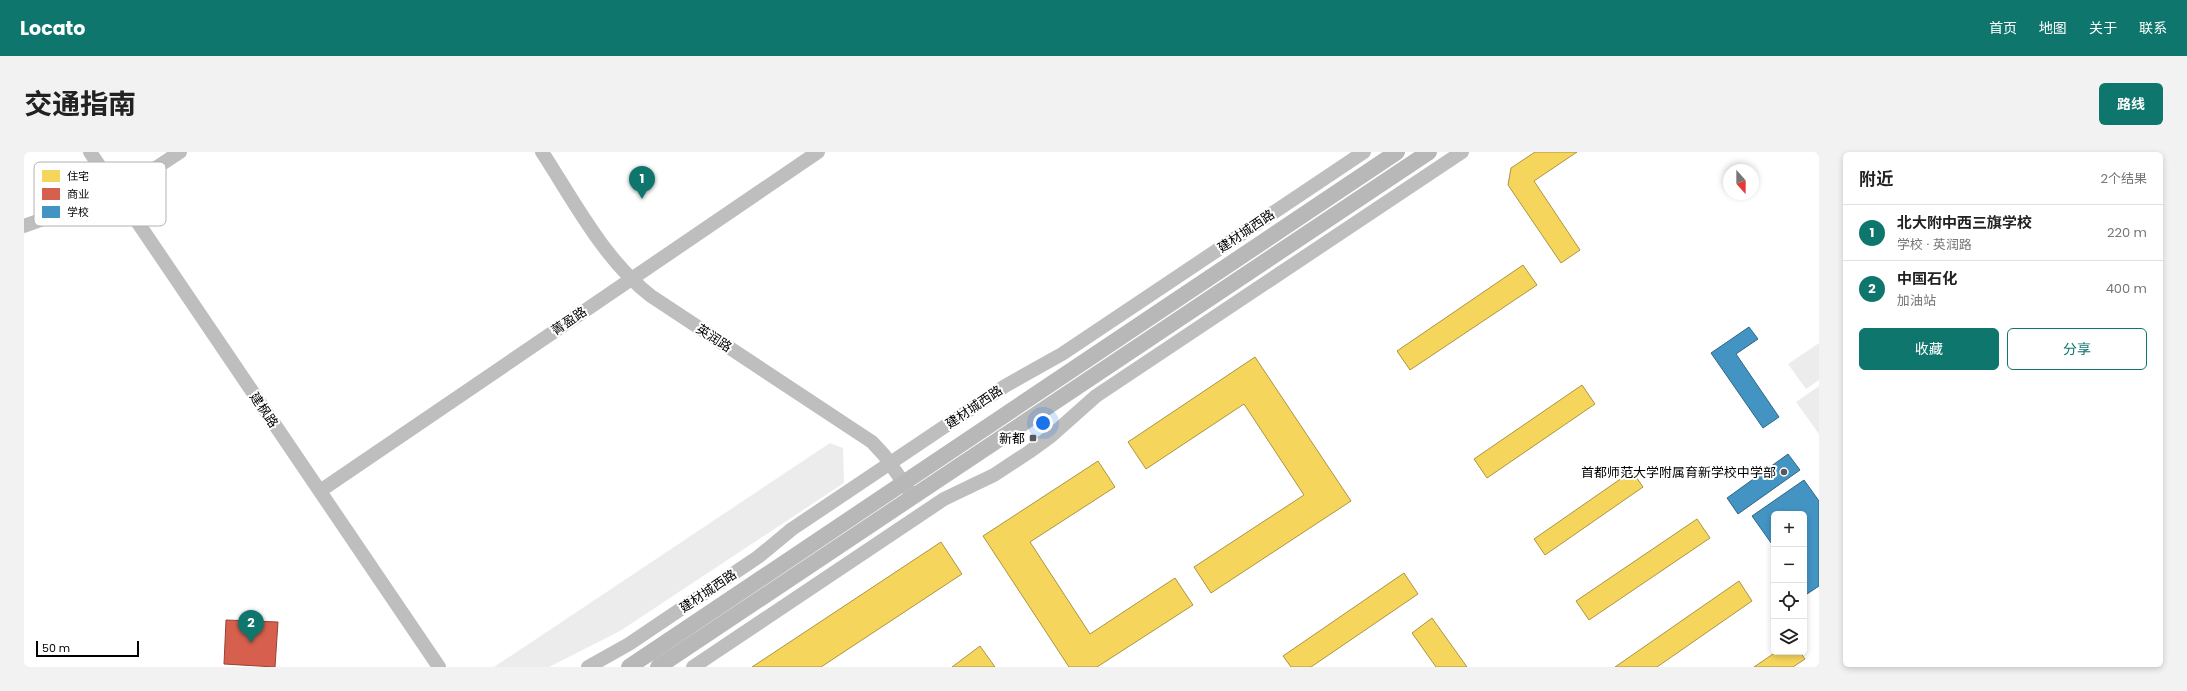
<!DOCTYPE html>
<html lang="zh">
<meta charset="utf-8">
<style>
:root{--surface:#fff;--page:#f2f2f2;--text:#222;--muted:#767676;--line:#e0e0e0;--accent:#0f766e}
body{margin:0;font-family:Poppins,"Noto Sans SC",sans-serif;background:var(--page);color:var(--text)}
.controls{position:absolute;right:12px;bottom:12px;display:grid;overflow:hidden;border-radius:6px;box-shadow:0 2px 6px #0003}
.controls button{width:36px;height:36px;display:grid;place-items:center;padding:0;border:0;border-bottom:1px solid var(--line);background:var(--surface);color:var(--text);font:20px sans-serif}
.compass{position:absolute;left:1699px;top:12px;width:36px;height:36px;border-radius:50%;background:var(--surface);box-shadow:0 2px 6px #0003;rotate:159deg}
.scale{position:absolute;left:12px;bottom:10px;width:103px;box-sizing:border-box;padding-left:4px;border:2px solid #000;border-top:0;font-size:11px;line-height:14px;white-space:nowrap;color:#000;-webkit-text-stroke:3px #fff;paint-order:stroke}
.you{position:absolute;left:1019px;top:271px;width:14px;height:14px;margin:-10px;border:3px solid #fff;border-radius:50%;background:#1a73e8;box-shadow:0 0 0 6px #1a73e833}
.badge{display:grid;place-items:center;width:26px;height:26px;border-radius:50%;background:var(--accent);color:#fff;font-size:13px;font-weight:700}
.pin{position:absolute;translate:-50% -33px;filter:drop-shadow(0 1px 2px #0008)}
.pin::after{content:'';position:absolute;top:21px;width:14px;height:12px;background:inherit;clip-path:polygon(0 0,100% 0,50% 100%)}
.list{margin:0;padding:0;list-style:none}
h2{display:flex;justify-content:space-between;align-items:center;height:52px;margin:0;padding:0 16px;font-size:17px}
h2 small{font-size:13px;font-weight:400;color:var(--muted)}
.list li{display:grid;grid-template-columns:26px 1fr auto;gap:12px;align-items:center;box-sizing:border-box;height:56px;padding:0 16px;border-top:1px solid var(--line)}
.list b{display:block;font-size:15px;white-space:nowrap}
.list p{margin:0;font-size:13px;white-space:nowrap;color:var(--muted)}
.list em{font-size:13px;font-style:normal;color:var(--muted)}
.actions{display:flex;gap:8px;padding:12px 16px}
.actions a{flex:1;padding:9px 0;border:1px solid var(--accent);border-radius:6px;text-align:center;font-size:14px;color:var(--accent)}
.actions .main{background:var(--accent);color:#fff}
.icon{flex:none;width:22px;height:22px;fill:none;stroke:currentColor;stroke-width:2;stroke-linecap:round;stroke-linejoin:round}
.map{position:relative;flex:none;width:1795px;height:515px;overflow:hidden;border-radius:6px}
header{display:flex;align-items:center;gap:24px;box-sizing:border-box;height:56px;padding:0 20px;background:var(--accent);color:#fff}
header strong{font-size:19px}
nav{display:flex;gap:22px;margin-inline-start:auto;font-size:14px}
.intro{display:flex;align-items:center;justify-content:space-between;box-sizing:border-box;height:96px;padding:0 24px}
h1{margin:0;font-size:28px}
.button{padding:10px 18px;border-radius:6px;background:var(--accent);color:#fff;font-size:14px;font-weight:700}
main{display:flex;gap:24px;padding:0 24px}
aside{flex:1;background:var(--surface);border-radius:6px;box-shadow:0 2px 6px #0003}
.map>svg:first-child{display:block}
.green{fill:#ececec}
.homes{fill:#f6d55c;stroke:#ac9540}
.shops{fill:#d6604d;stroke:#964336}
.schools{fill:#4393c3;stroke:#2f6788}
.lines{fill:none;stroke-linecap:round;stroke-linejoin:round}
.tertiary{stroke:#bebebe;stroke-width:14}
.secondary{stroke:#b8b8b8;stroke-width:16}
.poi-dot{fill:#595959;stroke:#fff;stroke-width:1.5}
.labels{text-anchor:middle;dominant-baseline:central;stroke-width:4;stroke-linejoin:round;paint-order:stroke}
.street-label{font-size:13px;fill:#000;stroke:#fff}
.poi-label{font-size:13px;fill:#000;stroke:#fff;text-anchor:end}
.key{fill:#fff;stroke:#b2b2b2;stroke-width:1}
.key-label{font-size:11px;fill:#000}
</style>
<header>
<strong>Locato</strong>
<nav><a>首页</a><a>地图</a><a>关于</a><a>联系</a></nav>
</header>
<div class="intro"><h1>交通指南</h1><a class="button">路线</a></div>
<main>
<div class="map">
<svg width="1795" height="515" viewBox="0 0 1795 515">
<rect width="100%" height="100%" fill="#fff"/>
<path class="green" d="M1795 191V228L1782 237 1764 212Z
M1795 234V282L1772 250Z
M806 291 819 296 820 331 596 479 525 515H470Z"/>
<path class="homes" d="M1511 0H1553L1510 29 1556 98 1537 111 1484 33 1487 16Z
M1499 113 1513 133 1386 218 1373 199Z
M1231 205 1327 349 1187 441 1170 415 1280 343 1220 252 1122 317 1104 290Z
M1558 233 1571 252 1463 326 1450 307Z
M1074 309 1091 335 1006 390 1066 482 1151 426 1169 453 1073 515H1045L959 384Z
M1608 319 1619 335 1521 403 1510 387Z
M1673 367 1686 386 1565 468 1552 449Z
M917 390 938 422 797 515H728Z
M1380 421 1394 442 1287 515H1267L1259 504Z
M1715 429 1728 449 1633 515H1591Z
M1408 466 1443 515H1412L1388 481Z
M956 494 971 515H928Z
M1752 500H1776L1781 507 1769 515H1730Z"/>
<path class="shops" d="M202 468 254 470 251 515 200 512Z"/>
<path class="schools" d="M1725 175 1734 187 1712 202 1755 265 1739 276 1687 201Z
M1764 302 1776 318 1714 362 1703 346Z
M1780 328 1795 349V434L1783 442 1780 438V362H1750V395L1728 364Z"/>
<g class="lines">
<path class="tertiary" d="M66 0 415 515
M518 0C550 49 580 108 627 144L848 290 860 303 886 340
M0 74 81 45 115 27 156 0
M296 339 794 0
M564 515 605 492 734 405 768 377 981 234 1038 202 1340 0
M669 515 920 347 970 323 1005 300 1027 284 1072 244 1438 0"/>
<path class="secondary" d="M605 515 1373 0
M634 515 1405 0"/>
</g>
<g class="poi-dot">
<rect x="1005" y="282" width="8" height="8" rx="2"/>
<circle cx="1760" cy="320" r="4"/>
</g>
<g class="labels">
<g class="street-label">
<text transform="translate(1222 79) rotate(-34)">建材城西路</text>
<text transform="translate(545 169) rotate(-34)">菁盈路</text>
<text transform="translate(690 186) rotate(33)">英润路</text>
<text transform="translate(950 255) rotate(-34)">建材城西路</text>
<text transform="translate(240 258) rotate(56)">建枫路</text>
<text transform="translate(684 439) rotate(-34)">建材城西路</text>
</g>
<g class="poi-label">
<text x="1001" y="286">新都</text>
<text x="1752" y="320">首都师范大学附属育新学校中学部</text>
</g>
</g>
<rect x="10" y="10" width="132" height="64" rx="6" class="key"/>
<rect x="18" y="18" width="18" height="12" fill="#f6d55c"/>
<rect x="18" y="36" width="18" height="12" fill="#d6604d"/>
<rect x="18" y="54" width="18" height="12" fill="#4393c3"/>
<g class="key-label">
<text x="43" y="28">住宅</text>
<text x="43" y="46">商业</text>
<text x="43" y="64">学校</text>
</g>
</svg>
<div class="controls">
<button>+</button>
<button>−</button>
<button><svg class="icon" aria-label="locate" viewBox="0 0 24 24"><circle cx="12" cy="12" r="6"/><path d="M12 2v4M12 18v4M2 12h4M18 12h4"/></svg></button>
<button><svg class="icon" aria-label="layers" viewBox="0 0 24 24"><path d="M12 4l9 5-9 5-9-5zM3 14l9 5 9-5"/></svg></button>
</div>
<svg class="compass" viewBox="-18 -18 36 36"><path d="M0-13l5 13h-10z" fill="#e53935"/><path d="M0 13l5-13h-10z" fill="#767676"/></svg>
<div class="scale">50 m</div>
<div class="you"></div>
<div class="pin badge" style="left:618px;top:47px">1</div>
<div class="pin badge" style="left:227px;top:491px">2</div>
</div>
<aside>
<h2>附近<small>2个结果</small></h2>
<ul class="list">
<li><span class="badge">1</span><div><b>北大附中西三旗学校</b><p>学校 · 英润路</p></div><em>220 m</em></li>
<li><span class="badge">2</span><div><b>中国石化</b><p>加油站</p></div><em>400 m</em></li>
</ul>
<div class="actions"><a class="main">收藏</a><a>分享</a></div>
</aside>
</main>
